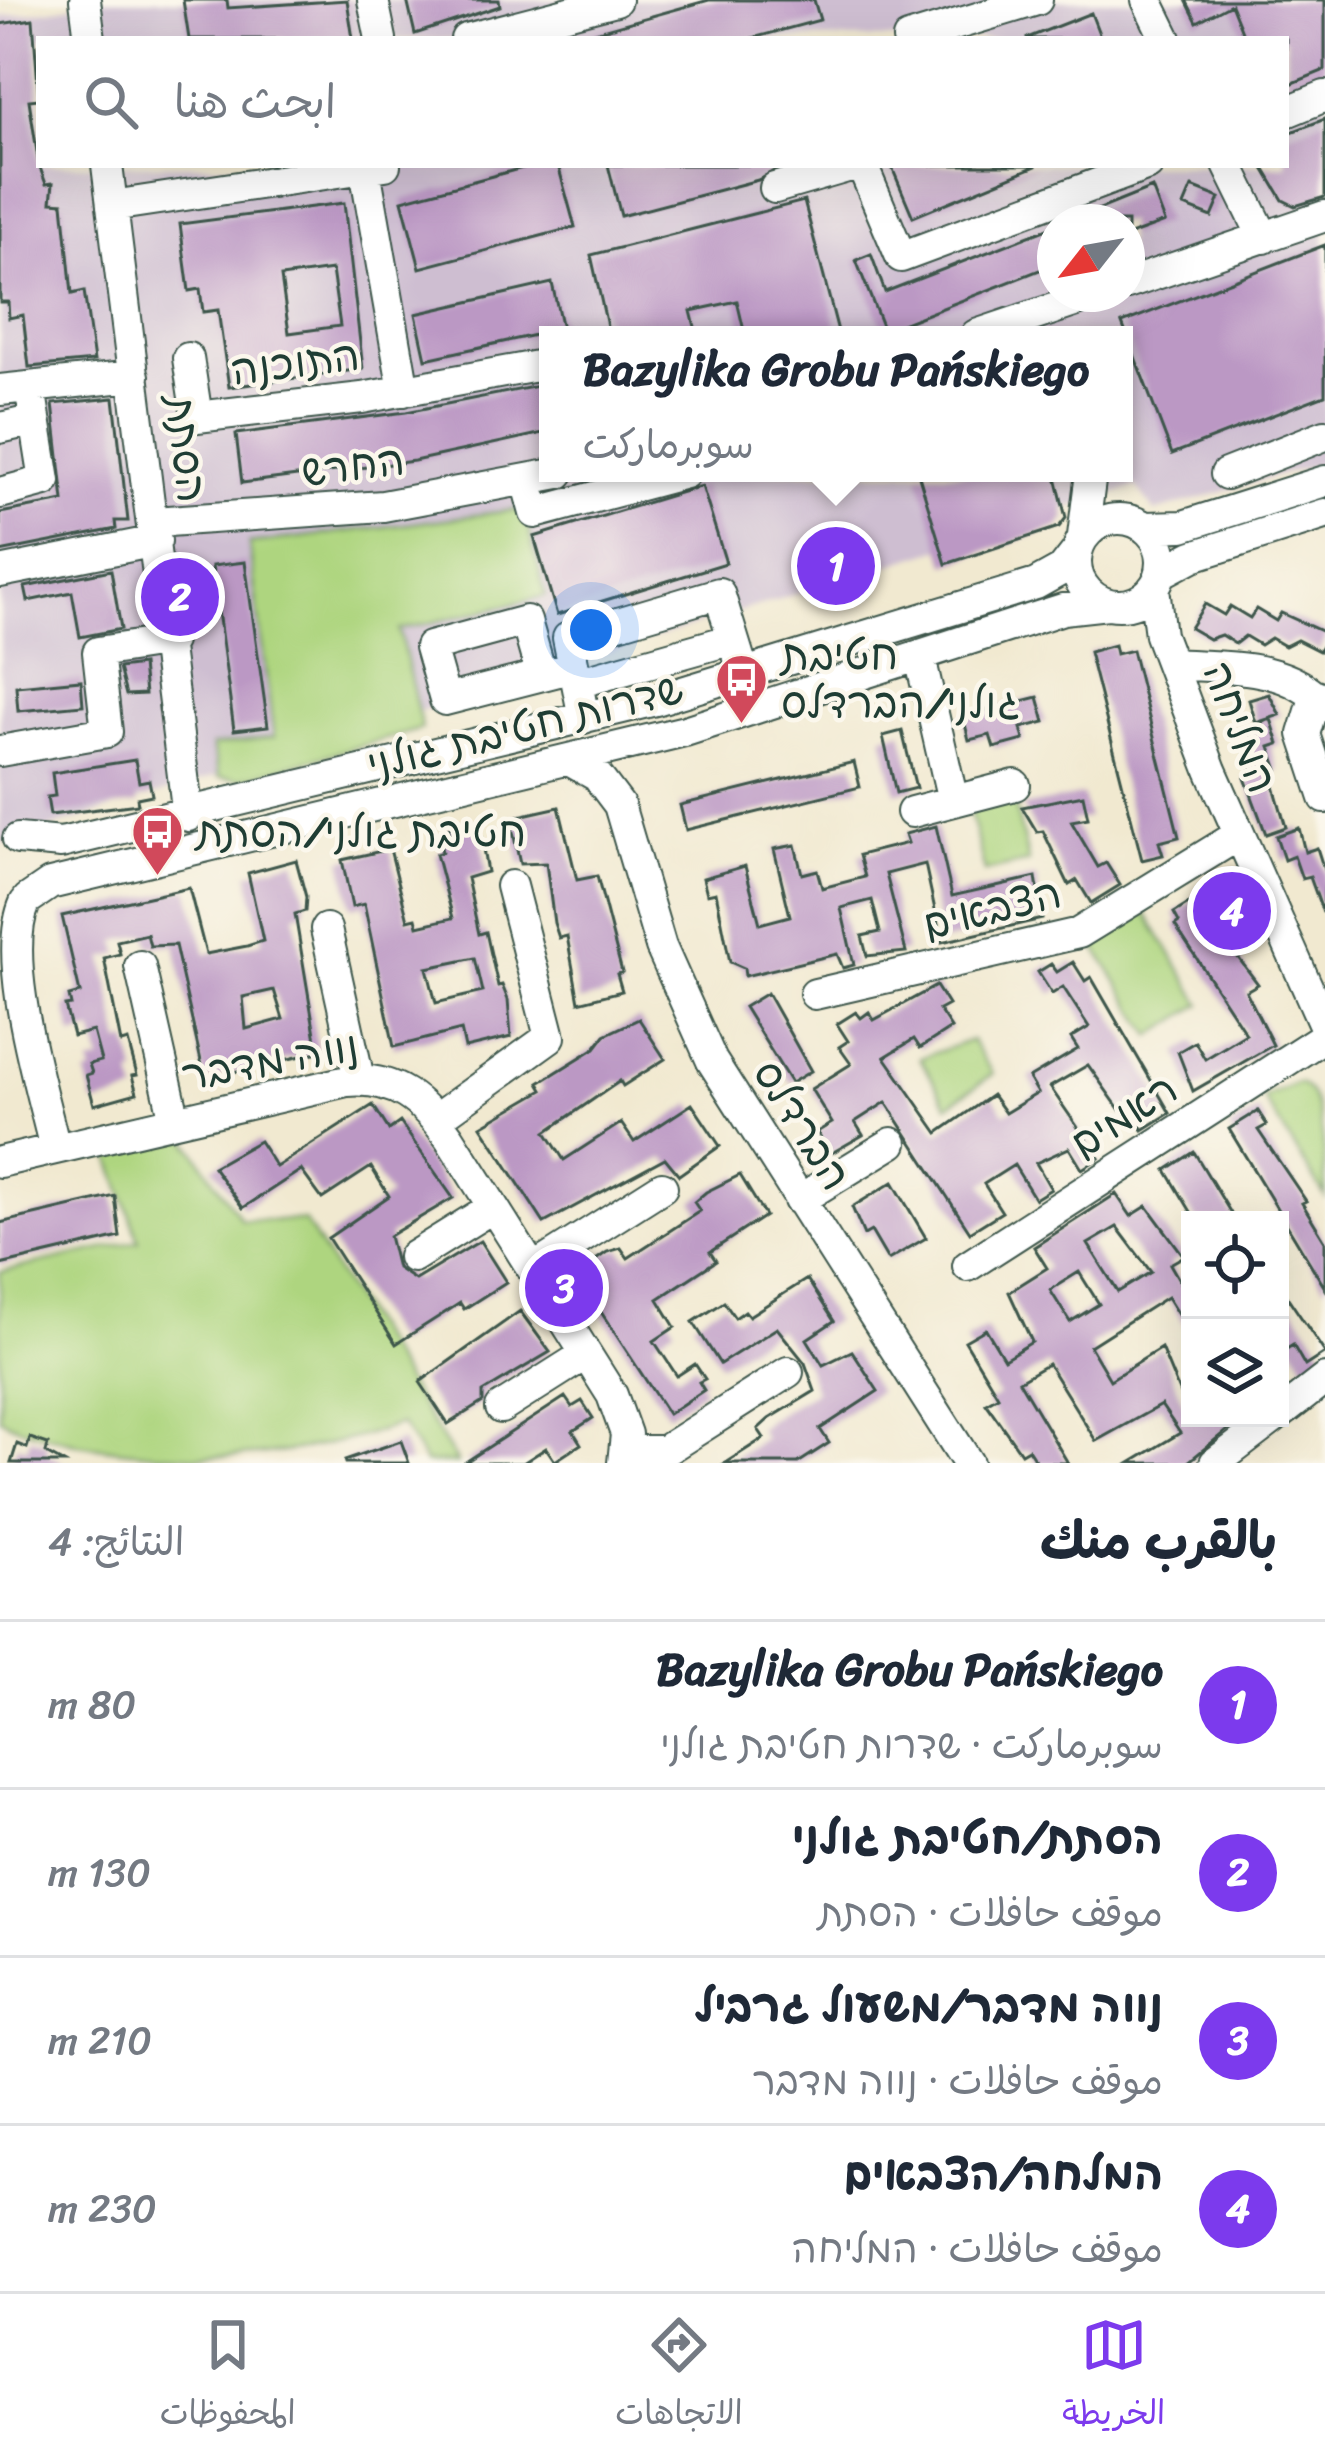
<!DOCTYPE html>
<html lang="ar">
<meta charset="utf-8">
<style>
:root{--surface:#fff;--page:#f6f6f7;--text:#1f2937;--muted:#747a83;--line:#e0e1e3;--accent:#7c3aed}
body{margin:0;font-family:Sriracha,"Playpen Sans Arabic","Playpen Sans Hebrew",sans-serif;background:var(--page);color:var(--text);direction:rtl}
.controls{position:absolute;right:36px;bottom:36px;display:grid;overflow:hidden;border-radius:0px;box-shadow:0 12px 48px #0002}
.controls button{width:108px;height:108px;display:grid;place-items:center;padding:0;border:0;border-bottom:3px solid var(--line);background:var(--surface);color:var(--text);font:60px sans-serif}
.compass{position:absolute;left:1037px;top:204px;width:108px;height:108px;border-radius:50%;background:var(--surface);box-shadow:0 12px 48px #0002;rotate:239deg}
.you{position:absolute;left:591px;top:630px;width:42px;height:42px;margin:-30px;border:9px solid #fff;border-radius:50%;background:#1a73e8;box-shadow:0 0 0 18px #1a73e833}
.badge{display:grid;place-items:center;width:78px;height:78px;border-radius:50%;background:var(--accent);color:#fff;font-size:39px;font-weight:700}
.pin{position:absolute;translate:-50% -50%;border:6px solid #fff;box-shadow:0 3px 12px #0006}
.popup{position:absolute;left:539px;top:326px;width:594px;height:156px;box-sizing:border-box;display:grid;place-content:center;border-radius:0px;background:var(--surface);filter:drop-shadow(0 3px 9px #0005);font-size:39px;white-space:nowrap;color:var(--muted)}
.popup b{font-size:45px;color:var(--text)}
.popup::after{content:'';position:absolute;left:50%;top:100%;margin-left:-24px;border:24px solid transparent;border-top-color:var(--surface)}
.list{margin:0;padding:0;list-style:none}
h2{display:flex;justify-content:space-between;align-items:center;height:156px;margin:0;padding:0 48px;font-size:51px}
h2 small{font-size:39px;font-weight:400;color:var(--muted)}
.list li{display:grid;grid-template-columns:78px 1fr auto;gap:36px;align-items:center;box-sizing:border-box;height:168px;padding:0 48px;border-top:3px solid var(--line)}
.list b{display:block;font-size:45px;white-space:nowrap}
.list p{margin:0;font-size:39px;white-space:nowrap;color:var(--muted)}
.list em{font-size:39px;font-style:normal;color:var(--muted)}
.icon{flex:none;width:66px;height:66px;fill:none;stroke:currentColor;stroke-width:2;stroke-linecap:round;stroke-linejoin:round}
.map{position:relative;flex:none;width:1325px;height:1463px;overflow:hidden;direction:ltr}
.search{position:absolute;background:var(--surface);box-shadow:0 12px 48px #0002;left:36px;right:36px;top:36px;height:132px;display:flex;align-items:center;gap:30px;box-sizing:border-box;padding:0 42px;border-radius:0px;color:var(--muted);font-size:45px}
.sheet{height:828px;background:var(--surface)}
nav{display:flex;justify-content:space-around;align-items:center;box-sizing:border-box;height:168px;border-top:3px solid var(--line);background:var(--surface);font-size:33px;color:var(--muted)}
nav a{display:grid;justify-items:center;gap:6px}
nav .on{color:var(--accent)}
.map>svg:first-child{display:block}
.industrial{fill:#cebed1;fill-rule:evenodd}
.green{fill:#aed57f;stroke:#66895a;stroke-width:3}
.building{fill:#bb98c4;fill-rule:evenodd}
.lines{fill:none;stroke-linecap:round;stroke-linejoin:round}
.minor-casing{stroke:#3e574b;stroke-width:34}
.minor{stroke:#fff;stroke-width:30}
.labels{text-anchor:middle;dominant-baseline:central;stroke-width:9;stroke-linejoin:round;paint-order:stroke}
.street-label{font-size:42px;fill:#1f3d34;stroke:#fbf7ec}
.poi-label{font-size:42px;fill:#1f3d34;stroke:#fbf7ec;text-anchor:start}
</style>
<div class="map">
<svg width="1325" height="1463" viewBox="0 0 1325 1463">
<rect width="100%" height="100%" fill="#fbf7ec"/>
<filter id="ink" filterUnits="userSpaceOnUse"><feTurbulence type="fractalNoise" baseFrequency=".00833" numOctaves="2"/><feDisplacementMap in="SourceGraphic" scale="24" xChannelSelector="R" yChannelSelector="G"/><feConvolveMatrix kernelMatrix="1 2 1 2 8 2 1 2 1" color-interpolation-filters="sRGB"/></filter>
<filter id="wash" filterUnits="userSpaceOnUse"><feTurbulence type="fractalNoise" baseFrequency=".004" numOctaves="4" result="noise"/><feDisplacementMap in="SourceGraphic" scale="48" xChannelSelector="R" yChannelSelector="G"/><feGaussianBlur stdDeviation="2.7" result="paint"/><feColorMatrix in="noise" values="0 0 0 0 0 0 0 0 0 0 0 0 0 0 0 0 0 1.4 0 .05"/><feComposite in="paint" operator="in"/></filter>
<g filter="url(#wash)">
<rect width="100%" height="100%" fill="#f1e9d0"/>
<path class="industrial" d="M73 0H1325V462L1155 512 1136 487 0 844V17L73 6ZM39 39H1286V165H39ZM1055 222H1127V294H1055ZM548 335H1124V473H548Z"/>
<path class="green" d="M523 509 546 596 399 630 422 729 240 779 219 777 212 746 274 737 249 544Z
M1013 798 1029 862 985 872 969 808Z
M1145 912 1202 1004 1152 1036 1092 942Z
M971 1040 993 1074 948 1105 920 1058Z
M1298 1083C1325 1092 1325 1164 1325 1196L1263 1098Z
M185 1136 241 1220 304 1221 457 1463H425L401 1424C286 1463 198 1463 78 1444 53 1436 23 1432 0 1418V1272L139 1241 109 1153Z"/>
<g id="blocks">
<path class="building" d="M183 0H227L228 8 347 0 353 39H189Z
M407 0H499L500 6 415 34Z
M709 0H814L820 20 749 39H592L591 33Z
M1186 0H1325V70L1286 86V39H1245L1231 4 1197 22Z
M1091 13 1101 39H1027V38Z
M33 19 39 99 29 100 39 165 46 184 53 183 51 202 63 203 72 294 84 291 94 361 29 367 23 315 9 318 8 302H0V24Z
M1325 119V197L1295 206 1283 200 1262 165H1286V134Z
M534 165H558L575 227 420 268 402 200Z
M608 165H784L758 180 621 216Z
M891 165H1036V166L913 217Z
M1192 187 1220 198 1212 217 1184 206Z
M1152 188 1165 222 1127 236V222H1068Z
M804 201 839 335H745L737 301 691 311 697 335H609L591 255Z
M344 203 363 369 229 387 218 310 203 312 200 289 189 291 180 224ZM332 270 340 326 289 333 281 277Z
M1055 226V264L884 331 856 260 871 254 885 292Z
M1325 245V395L1172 454 1122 323Z
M552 283 562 329 426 359 416 314Z
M548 384V432L414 461 242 483 236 434 406 412Z
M114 398 128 521H115L116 529 0 552V513L64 501 53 404Z
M918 473H1055L1066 518 1059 527 946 564Z
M702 486 726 563 557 615 534 537Z
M245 562 268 726 234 730 212 566Z
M111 570 121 629 80 637 72 592 28 601 25 587Z
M1205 604 1224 615 1230 606 1250 618 1256 609 1276 621 1281 613 1325 633V641L1319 651 1297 640 1285 646 1271 638 1260 645 1245 636 1235 644 1221 635 1209 639 1190 628Z
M1114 645 1116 654 1132 650 1179 837 1159 842 1163 855 1142 860 1089 652Z
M142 665 145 694 126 695 119 668Z
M81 680 83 705 18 711 16 686Z
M1269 694 1280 715 1256 723 1249 700Z
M1038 697 1045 722 1021 728 1024 740 994 748 990 735 969 740 963 716Z
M1271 719 1279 744 1270 747 1278 770 1270 773 1286 827 1266 834 1245 778 1253 776 1245 753 1255 750 1248 727Z
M902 731 916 788 896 793 883 736Z
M135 760 139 782 149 780 152 795 137 798 138 804 50 815 47 797 55 796 52 773Z
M854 762 860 787 686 830 680 805Z
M1083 795 1088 818 1071 821 1098 867 1106 863 1120 885 1091 903 1077 880 1069 885 1043 831 1037 832 1022 807Z
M559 807 577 880 597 876 622 972 617 974 622 991 579 1002 567 936 559 938 554 923 546 863 520 864 510 818Z
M478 820 487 872 467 878 479 934 486 932 498 986 502 985 508 1000 511 1037 465 1048 461 1030 394 1047 364 904 352 907 342 860 390 849 408 920 416 918 418 926 453 918 436 854 442 852 440 843 452 840 448 828ZM475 958 483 992 436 1003 427 968Z
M936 826 952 896 1036 877 1042 919 942 942 925 864 886 874 906 952 867 956 862 936 880 932 872 900 841 908 854 965 843 968 837 954 745 976 744 968 730 962 716 892 707 894 703 878 745 866 760 924 790 916 774 849 795 845 802 874 817 870 822 888 865 877 859 855 908 843 905 834Z
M1299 828 1305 852 1317 848 1325 873 1323 913 1310 877 1302 879 1294 856 1284 860 1276 836Z
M296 860 306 897 305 911 295 914 318 1052 205 1079 175 945 150 946 147 934 117 941 120 954 104 958 121 1043 128 1041 137 1075 132 1076 137 1093 94 1105 86 1075 92 1073 89 1064 101 1061 93 1031 73 1036 65 1006 71 1005 69 996 80 993 62 916 189 888 206 954 247 946 263 941 248 873ZM274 990 283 1019 246 1029 243 997Z
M1195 900 1258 984 1246 991 1273 1045 1193 1091 1178 1052 1195 1042 1205 1059 1246 1034 1175 925 1179 922 1174 913Z
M1073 962 1085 981 1091 977 1170 1113 1143 1130 1127 1106 1120 1110 1088 1065 1050 1087 1099 1158 1082 1169 1069 1148 1036 1163 1051 1189 1035 1199 1014 1165 984 1184 1002 1212 970 1232 886 1102 855 1122 863 1135 830 1154 817 1132 832 1123 811 1089 851 1064 839 1047 848 1041 837 1024 856 1012 861 1018 869 1012 874 1020 936 986 948 1005 939 1010 951 1028 920 1048 914 1039 885 1057 938 1133 992 1095 1005 1113 1038 1093 1029 1078 1078 1049 1071 1038 1089 1027 1063 987 1052 994 1038 972 1051 964 1057 972Z
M767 993 811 1071 791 1083 744 1007Z
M639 1019 665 1059 623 1086 620 1081 546 1132 564 1160 621 1123 634 1142 692 1104 720 1146 679 1175 665 1158 544 1223 481 1126 543 1090 539 1083 595 1048 605 1035Z
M373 1105 389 1130 400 1122 453 1198 389 1236 397 1268 415 1280 480 1241 506 1282 464 1309 460 1303 396 1344 328 1238 389 1196 371 1167 322 1199 301 1170 243 1208 213 1167 259 1141 276 1167Z
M1258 1111 1267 1125 1258 1130 1306 1201 1302 1203 1325 1241V1288L1229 1129Z
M1194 1152 1235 1220H1196L1166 1170Z
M740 1175 765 1216 710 1252 716 1261 658 1299 675 1327 654 1341 677 1376 695 1364 705 1379 699 1382 704 1390 668 1414 576 1274 607 1252 621 1248 628 1258 700 1211 694 1202 706 1192Z
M893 1182 926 1238 888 1260 871 1231 864 1235 852 1207Z
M1116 1194 1131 1216 1147 1206 1184 1256 1170 1264 1190 1299V1334L1167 1297 1090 1346 1110 1380 1161 1348 1190 1418H1242L1187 1463H1130L1180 1433 1161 1405 1096 1441 1048 1364 1019 1381 1068 1463H1037L1028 1449 1021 1453 986 1403 998 1396 965 1341 986 1329 1004 1359 1032 1342 1009 1292 1047 1268 1034 1247ZM1117 1227 1151 1272 1118 1292 1088 1244ZM1079 1272 1099 1304 1070 1322 1050 1290Z
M115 1196 120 1237 0 1265V1223Z
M807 1279 834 1321 807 1339 823 1365 852 1351 878 1391 820 1429 829 1443 798 1463H725L764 1438 758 1429 769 1419 815 1391 805 1363 777 1328 720 1364 693 1322 724 1302 735 1318 745 1311 749 1316Z
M1280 1286 1325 1353 1305 1366 1293 1345 1280 1353Z
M520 1311 550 1352 483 1392V1402L448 1424 420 1382Z
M565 1397 572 1407 582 1401 593 1418 573 1431 581 1444 555 1461 546 1448 523 1463H464Z
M30 1438 48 1444 46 1453 64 1463H11L17 1444 27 1448Z
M401 1441 409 1463H346L345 1460Z"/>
</g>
</g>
<g filter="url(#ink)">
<use href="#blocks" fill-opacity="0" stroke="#3e574b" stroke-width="3"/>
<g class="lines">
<defs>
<path id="minor" d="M85 0 90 39
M373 0 381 39
M1147 0 1166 39
M466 39 616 0
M908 39 1037 0
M1286 112 1325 96
M107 165 188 816
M862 165 901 257 1148 165
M1228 165 1264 238
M365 169 404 391
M775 188 854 165
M112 206 385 165
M1127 284 1325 216
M976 335 1098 294
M188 358 197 417 362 398 548 364
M0 390 134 376
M0 428 35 420
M1226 474 1325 435
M526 480 535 513 685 473
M0 493 45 481 30 387
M1076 562a43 43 0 1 1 86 0a43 43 0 1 1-86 0Z
M154 522 383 506 559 473
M1144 527 1183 526 1325 481
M1083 536 1091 473
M0 572 156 541
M1161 573 1193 556 1325 514
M1154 588 1160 635 1211 770 1325 1027
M920 657 953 801
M1171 664C1224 668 1287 662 1325 706
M541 674 526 621 430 647 445 700 574 667
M577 683 733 639
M1316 695 1304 734 1325 798
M584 718 568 638 719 593 744 674
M0 751 107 732 98 652 170 641
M569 760 597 776 619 805 661 947 712 1061 968 1463
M912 812 1015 785
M18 839 61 843 656 700 1036 584 1063 569 1077 551
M28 899 50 884 685 731 1063 609 1108 604
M25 903C0 959 41 1087 55 1149
M326 929 359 1079
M140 966 175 1121
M815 994 1079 933 1237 836
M436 1119 550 1037 511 886
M0 1162 347 1081C394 1076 423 1101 449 1137L612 1395 626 1434 623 1463
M799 1200 892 1143
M413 1257 493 1207
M968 1266 1325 1036
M533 1269 662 1187
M501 1408 586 1354
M1280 1414 1325 1379
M626 1451H664L788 1372
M1215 1463 1274 1418"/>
</defs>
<use href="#minor" class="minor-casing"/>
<use href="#minor" class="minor"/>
</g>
</g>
<defs>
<symbol id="bus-pin" viewBox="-11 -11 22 30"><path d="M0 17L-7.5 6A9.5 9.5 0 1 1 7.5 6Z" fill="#d1495b" stroke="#fbf7ec"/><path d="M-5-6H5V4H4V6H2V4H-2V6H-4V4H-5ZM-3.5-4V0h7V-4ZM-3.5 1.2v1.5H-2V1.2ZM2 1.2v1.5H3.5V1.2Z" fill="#fff"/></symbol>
</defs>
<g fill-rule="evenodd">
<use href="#bus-pin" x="712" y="650" width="59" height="81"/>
<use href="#bus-pin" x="128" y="802" width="59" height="81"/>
</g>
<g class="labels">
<g class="street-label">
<text transform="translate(295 363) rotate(-7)">התוכנה</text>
<text transform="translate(186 449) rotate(83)">הסתת</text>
<text transform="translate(353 466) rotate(-7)">החרש</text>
<text transform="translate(525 727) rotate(-14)">שדרות חטיבת גולני</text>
<text transform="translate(1240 727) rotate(69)">המליחה</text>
<text transform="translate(992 909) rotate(-14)">הצבאים</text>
<text transform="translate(270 1061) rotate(-10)">נווה מדבר</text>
<text transform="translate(1124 1116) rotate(-33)">ראמים</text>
<text transform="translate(802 1125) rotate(58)">הברדלס</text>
</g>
<g class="poi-label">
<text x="781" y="655">חטיבת<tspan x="781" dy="48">גולני/הברדלס</tspan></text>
<text x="196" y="832">חטיבת גולני/הסתת</text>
</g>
</g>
</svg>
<div class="controls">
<button><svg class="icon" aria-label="locate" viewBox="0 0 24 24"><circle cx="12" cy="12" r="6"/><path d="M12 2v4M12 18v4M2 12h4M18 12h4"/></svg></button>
<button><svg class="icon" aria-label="layers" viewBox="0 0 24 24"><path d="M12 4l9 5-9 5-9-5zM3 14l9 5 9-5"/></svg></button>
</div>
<svg class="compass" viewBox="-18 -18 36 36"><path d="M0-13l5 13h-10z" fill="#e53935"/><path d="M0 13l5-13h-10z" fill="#747a83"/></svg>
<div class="you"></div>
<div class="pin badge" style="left:836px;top:566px">1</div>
<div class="popup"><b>Bazylika Grobu Pańskiego</b>سوبرماركت</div>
<div class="pin badge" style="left:180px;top:597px">2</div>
<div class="pin badge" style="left:564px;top:1288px">3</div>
<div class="pin badge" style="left:1232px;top:911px">4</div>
<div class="search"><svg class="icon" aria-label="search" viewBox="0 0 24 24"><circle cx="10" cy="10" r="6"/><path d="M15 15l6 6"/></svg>ابحث هنا</div>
</div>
<section class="sheet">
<h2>بالقرب منك<small>النتائج: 4</small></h2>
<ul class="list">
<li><span class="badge">1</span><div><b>Bazylika Grobu Pańskiego</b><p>سوبرماركت · שדרות חטיבת גולני</p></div><em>80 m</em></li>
<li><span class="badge">2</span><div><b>הסתת/חטיבת גולני</b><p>موقف حافلات · הסתת</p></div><em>130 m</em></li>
<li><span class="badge">3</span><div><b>נווה מדבר/משעול גרביל</b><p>موقف حافلات · נווה מדבר</p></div><em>210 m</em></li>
<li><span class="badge">4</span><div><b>המלחה/הצבאים</b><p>موقف حافلات · המליחה</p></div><em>230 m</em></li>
</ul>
</section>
<nav>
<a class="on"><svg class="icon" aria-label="map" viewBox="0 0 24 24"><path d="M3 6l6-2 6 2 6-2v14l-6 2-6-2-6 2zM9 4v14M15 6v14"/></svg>الخريطة</a>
<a><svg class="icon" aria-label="directions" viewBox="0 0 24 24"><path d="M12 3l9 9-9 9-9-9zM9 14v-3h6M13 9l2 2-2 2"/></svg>الاتجاهات</a>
<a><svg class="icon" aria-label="saved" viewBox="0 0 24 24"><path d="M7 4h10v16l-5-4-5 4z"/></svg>المحفوظات</a>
</nav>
